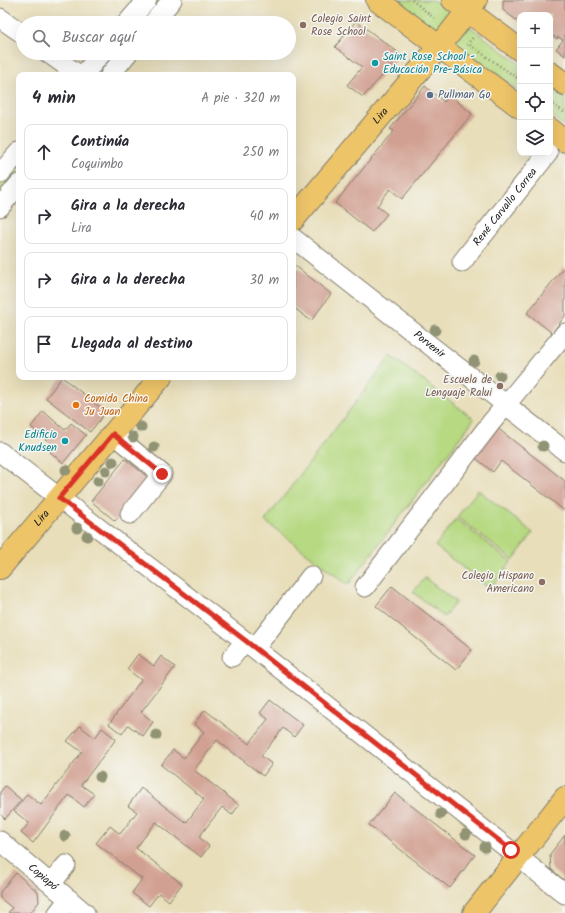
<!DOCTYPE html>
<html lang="es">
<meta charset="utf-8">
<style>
:root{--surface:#fff;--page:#f7f7f7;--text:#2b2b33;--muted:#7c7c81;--line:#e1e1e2}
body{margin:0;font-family:Kalam,sans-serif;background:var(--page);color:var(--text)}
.controls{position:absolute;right:12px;top:12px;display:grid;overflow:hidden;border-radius:8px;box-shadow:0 4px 16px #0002}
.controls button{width:36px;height:36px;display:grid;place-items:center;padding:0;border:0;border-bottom:1px solid var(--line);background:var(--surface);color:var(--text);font:20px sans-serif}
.stop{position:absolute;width:12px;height:12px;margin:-9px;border:3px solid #d93025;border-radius:50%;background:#fff}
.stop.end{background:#d93025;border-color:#fff;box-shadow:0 1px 4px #0008}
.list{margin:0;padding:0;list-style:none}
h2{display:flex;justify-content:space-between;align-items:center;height:52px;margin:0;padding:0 16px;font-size:17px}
h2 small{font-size:13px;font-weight:400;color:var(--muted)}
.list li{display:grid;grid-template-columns:26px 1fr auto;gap:12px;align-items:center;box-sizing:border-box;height:56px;margin:0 8px 8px;padding:0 8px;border:1px solid var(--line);border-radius:8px}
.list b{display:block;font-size:15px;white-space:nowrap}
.list p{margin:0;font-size:13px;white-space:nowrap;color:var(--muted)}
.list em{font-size:13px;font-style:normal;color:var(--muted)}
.icon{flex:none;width:22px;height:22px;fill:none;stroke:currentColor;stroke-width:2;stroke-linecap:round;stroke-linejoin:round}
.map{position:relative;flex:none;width:565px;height:913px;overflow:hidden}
.search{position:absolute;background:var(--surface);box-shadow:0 4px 16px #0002;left:16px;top:16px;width:280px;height:44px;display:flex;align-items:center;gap:10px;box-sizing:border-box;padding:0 14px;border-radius:22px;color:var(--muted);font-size:15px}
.panel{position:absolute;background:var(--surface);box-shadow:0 4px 16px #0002;left:16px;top:72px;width:280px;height:308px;border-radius:8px}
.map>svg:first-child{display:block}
.green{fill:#b6d981;stroke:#697a4e}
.building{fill:#d1a092}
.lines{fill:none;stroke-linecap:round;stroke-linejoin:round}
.minor-casing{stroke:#827d6b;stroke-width:21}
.major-casing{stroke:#827d6b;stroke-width:24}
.path{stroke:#827d6b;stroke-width:2.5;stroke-dasharray:1 3;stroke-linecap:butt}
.minor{stroke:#fff;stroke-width:19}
.major{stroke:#eec469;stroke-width:22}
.tree{fill:#919374}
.route{stroke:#d93025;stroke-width:5}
.education-dot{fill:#8d6e63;stroke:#f6f6f2;stroke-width:1.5}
.culture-dot{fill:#0f9aa8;stroke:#f6f6f2;stroke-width:1.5}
.service-dot{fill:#5c6f8a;stroke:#f6f6f2;stroke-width:1.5}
.food-dot{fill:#e8710a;stroke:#f6f6f2;stroke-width:1.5}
.labels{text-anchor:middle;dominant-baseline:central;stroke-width:3;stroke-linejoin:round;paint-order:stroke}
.education-label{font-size:11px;fill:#785e54;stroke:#f6f6f2;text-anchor:end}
.culture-label{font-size:11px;fill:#0d838f;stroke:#f6f6f2;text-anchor:start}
.service-label{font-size:11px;fill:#4e5e75;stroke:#f6f6f2;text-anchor:start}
.street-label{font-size:11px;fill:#1c1c1c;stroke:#f6f6f2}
.food-label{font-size:11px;fill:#c56008;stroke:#f6f6f2;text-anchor:start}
</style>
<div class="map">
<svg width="565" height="913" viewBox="0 0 565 913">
<rect width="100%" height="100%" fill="#f6f6f2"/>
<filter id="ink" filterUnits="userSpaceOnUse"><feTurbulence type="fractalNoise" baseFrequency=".025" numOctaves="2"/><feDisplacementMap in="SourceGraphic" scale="8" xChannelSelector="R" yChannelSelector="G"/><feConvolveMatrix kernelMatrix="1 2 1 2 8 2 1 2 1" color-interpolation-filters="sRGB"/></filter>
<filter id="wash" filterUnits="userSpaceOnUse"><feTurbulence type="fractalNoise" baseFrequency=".012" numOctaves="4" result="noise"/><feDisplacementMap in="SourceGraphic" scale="16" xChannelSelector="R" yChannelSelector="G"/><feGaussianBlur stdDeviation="0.9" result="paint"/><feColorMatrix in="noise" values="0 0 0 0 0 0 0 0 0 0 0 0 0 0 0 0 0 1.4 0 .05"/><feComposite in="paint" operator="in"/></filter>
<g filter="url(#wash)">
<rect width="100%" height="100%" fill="#e8deba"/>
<path class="green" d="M396 0H434L520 64V92Z
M550 86 565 97V126L550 115Z
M19 161V178L0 201V183Z
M391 356 474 419 348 585 265 521Z
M478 490 533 533 513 560 457 517Z
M456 519 511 562 490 589 435 546Z
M425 578 456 602 444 617 413 592Z"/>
<g id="blocks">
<path class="building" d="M503 0H565V56L556 49 563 40 558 37 557 39 550 34V15H520V23L503 10Z
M356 21 399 53 398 58 363 97 347 85 362 67 335 47Z
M425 86 444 102 450 95 472 114 402 199 390 189 377 206 387 214 372 232 335 203 394 131 390 129Z
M293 264 331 294 311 321 293 307Z
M565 266V316L552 333 527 313Z
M62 377 106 412 90 432 46 398Z
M43 411 65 430 71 423 86 435 63 463 50 452 54 446 31 427Z
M496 427 565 481V511L501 461 493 472 473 456Z
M125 459 149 478 115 521 91 501Z
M392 586 472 650 456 670 376 606Z
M138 654 154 666 161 656 175 667 141 712 153 722 143 736 128 725 122 734 109 724 141 680 127 669Z
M270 700 303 725 294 737 283 728 261 756 272 764 263 776 217 740 194 770 239 805 232 815 222 807 199 837 209 846 201 857 156 822 136 848 182 884 169 901 159 893 149 906 132 893 142 879 96 843 110 826 120 834 137 812 128 806 141 788 186 823 204 799 161 765 173 750 184 758 204 732 194 724 205 710 249 744 268 719 260 713Z
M80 726 95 738 102 728 116 739 81 785 94 794 84 807 69 795 33 843 21 833 29 823 14 811 27 794 41 805 82 752 67 741Z
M5 786 21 800 5 819 0 814V792Z
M395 793 475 855 450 888 369 825Z
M565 835V881L551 869 550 854Z
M16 873 38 892 39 902 30 913H8L12 908 0 898V892Z"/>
</g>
</g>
<g filter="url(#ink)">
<use href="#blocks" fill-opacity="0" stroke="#827d6b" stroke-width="1"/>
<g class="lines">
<defs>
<g id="minor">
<path d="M0 18 23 34"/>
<path d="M127 23 147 0"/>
<path d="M153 23 172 0"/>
<path d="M48 53 79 75"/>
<path d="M83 75 102 53"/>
<path d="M110 75 128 53"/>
<path d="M0 174 19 152"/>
<path d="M0 207 19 184"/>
<path id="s1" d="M293 238 565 451"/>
<path id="s2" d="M462 262 548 153"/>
<path d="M113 434 162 474 130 514"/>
<path d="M0 452 245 641 565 894"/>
<path d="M365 587 490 424 565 333"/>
<path d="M255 648 311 576"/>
<path d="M232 657 245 641"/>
<path id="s3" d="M0 841 85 913"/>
<path d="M52 883 66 865"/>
<path d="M58 913 69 899"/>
</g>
<g id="major">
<path d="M377 0 520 107"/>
<path d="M453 0 520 50"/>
<path d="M550 73 565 84"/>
<path d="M550 129 565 141"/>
<path id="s4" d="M293 220 439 47 476 0"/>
<path id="s5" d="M0 568 161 377"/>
<path d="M474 913 565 798"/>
</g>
</defs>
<use href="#minor" class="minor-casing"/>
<use href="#major" class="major-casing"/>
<path class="path" d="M412 0 434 18
M467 45 474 36
M470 45 520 80
M550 102 565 113"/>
<use href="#minor" class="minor"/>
<use href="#major" class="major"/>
</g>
<g class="tree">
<circle cx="435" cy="330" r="5.5"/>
<circle cx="474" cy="361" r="5.5"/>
<circle cx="500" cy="376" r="5.5"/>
<circle cx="141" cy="427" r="5.5"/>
<circle cx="133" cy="437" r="5.5"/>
<circle cx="543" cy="446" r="5.5"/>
<circle cx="154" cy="447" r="5.5"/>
<circle cx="113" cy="462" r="5.5"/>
<circle cx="66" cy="470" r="5.5"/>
<circle cx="106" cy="471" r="5.5"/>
<circle cx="98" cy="481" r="5.5"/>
<circle cx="77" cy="528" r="5.5"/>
<circle cx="87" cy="536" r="5.5"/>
<circle cx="156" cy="735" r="5.5"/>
<circle cx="100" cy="777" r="5.5"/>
<circle cx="441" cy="814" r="5.5"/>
<circle cx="466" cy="834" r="5.5"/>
<circle cx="65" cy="836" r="5.5"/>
<circle cx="485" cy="847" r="5.5"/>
</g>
</g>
<g class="lines" filter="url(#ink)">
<path class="route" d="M162 474 113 434 59 498 246 641 511 850"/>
</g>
<g class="education-dot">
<circle cx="303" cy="25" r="4"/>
<circle cx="500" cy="386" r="4"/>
<circle cx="542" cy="582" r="4"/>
</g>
<g class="culture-dot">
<circle cx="375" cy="63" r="4"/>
<circle cx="65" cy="441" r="4"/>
</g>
<circle class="service-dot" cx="430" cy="95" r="4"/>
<circle class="food-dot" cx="76" cy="405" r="4"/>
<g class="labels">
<g class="education-label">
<text x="311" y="19" text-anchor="start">Colegio Saint<tspan x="311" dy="13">Rose School</tspan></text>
<text x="492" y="380">Escuela de<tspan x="492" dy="13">Lenguaje Ralui</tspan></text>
<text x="534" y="576">Colegio Hispano<tspan x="534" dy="13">Americano</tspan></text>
</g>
<g class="culture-label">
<text x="383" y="57">Saint Rose School -<tspan x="383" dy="13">Educación Pre-Básica</tspan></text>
<text x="57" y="435" text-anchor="end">Edificio<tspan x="57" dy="13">Knudsen</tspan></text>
</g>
<g class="service-label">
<text x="438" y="95">Pullman Go</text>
</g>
<g class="street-label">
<text stroke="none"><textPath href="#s4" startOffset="136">Lira</textPath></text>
<text stroke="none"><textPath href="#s2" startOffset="70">René Carvallo Correa</textPath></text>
<text stroke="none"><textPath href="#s1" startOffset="173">Porvenir</textPath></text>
<text stroke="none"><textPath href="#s5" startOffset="65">Lira</textPath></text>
<text stroke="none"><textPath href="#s3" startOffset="56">Copiapó</textPath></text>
</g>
<g class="food-label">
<text x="84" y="399">Comida China<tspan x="84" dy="13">Ju Juan</tspan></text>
</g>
</g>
</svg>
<div class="controls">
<button>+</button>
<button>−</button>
<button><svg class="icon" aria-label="locate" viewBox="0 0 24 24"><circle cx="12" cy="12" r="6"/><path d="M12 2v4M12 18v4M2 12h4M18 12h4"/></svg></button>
<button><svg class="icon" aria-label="layers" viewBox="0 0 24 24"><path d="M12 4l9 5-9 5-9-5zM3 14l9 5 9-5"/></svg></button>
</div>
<div class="stop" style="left:511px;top:850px"></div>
<div class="stop end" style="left:162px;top:474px"></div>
<div class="search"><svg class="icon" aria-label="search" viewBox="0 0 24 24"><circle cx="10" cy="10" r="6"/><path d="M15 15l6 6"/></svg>Buscar aquí</div>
<section class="panel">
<h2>4 min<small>A pie · 320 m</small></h2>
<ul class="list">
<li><svg class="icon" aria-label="ahead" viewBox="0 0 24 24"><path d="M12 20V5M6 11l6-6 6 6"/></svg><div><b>Continúa</b><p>Coquimbo</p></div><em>250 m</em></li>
<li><svg class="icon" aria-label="right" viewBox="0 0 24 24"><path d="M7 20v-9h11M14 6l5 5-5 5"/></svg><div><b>Gira a la derecha</b><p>Lira</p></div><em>40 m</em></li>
<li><svg class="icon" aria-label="right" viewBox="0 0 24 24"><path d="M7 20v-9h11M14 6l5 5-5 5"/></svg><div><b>Gira a la derecha</b></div><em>30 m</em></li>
<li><svg class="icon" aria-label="arrive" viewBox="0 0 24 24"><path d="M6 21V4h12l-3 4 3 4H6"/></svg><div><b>Llegada al destino</b></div></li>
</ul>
</section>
</div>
